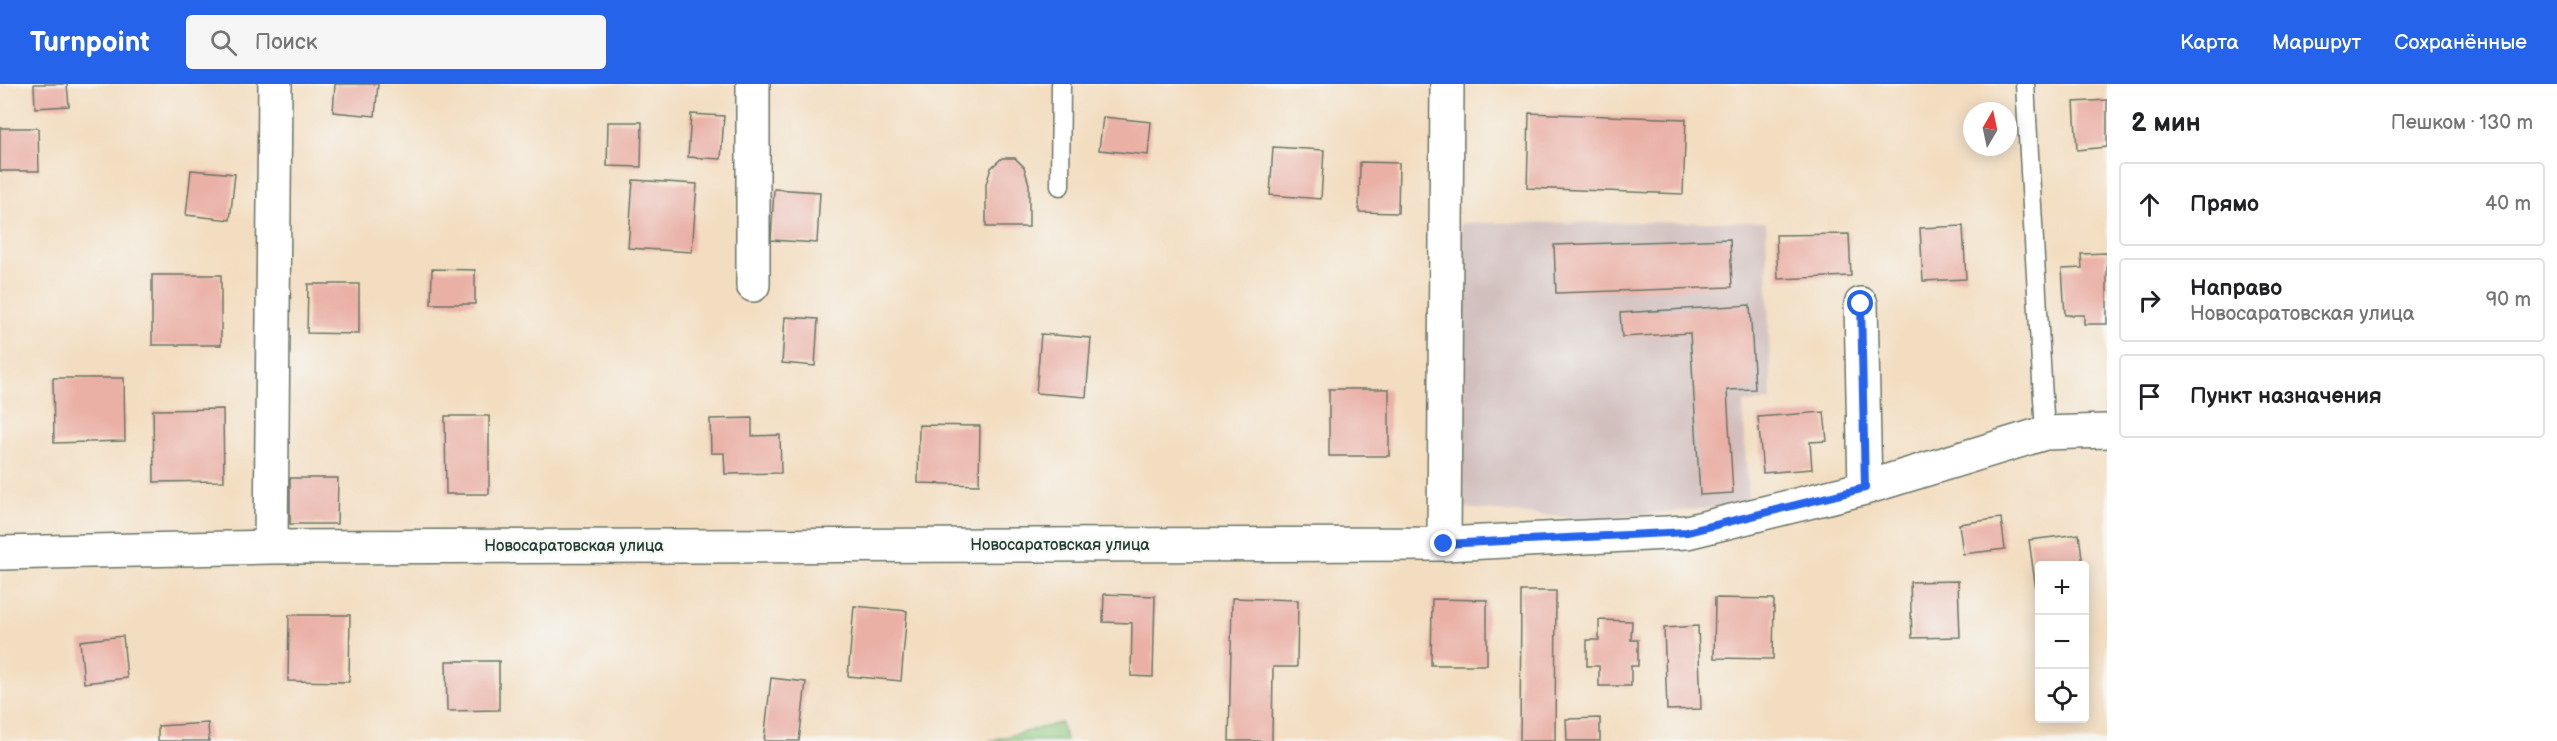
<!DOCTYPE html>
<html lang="ru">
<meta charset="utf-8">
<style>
:root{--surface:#fff;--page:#f6f6f6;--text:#202124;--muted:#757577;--line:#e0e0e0;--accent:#2563eb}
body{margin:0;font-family:"Balsamiq Sans",sans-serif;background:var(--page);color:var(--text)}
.controls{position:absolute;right:18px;bottom:18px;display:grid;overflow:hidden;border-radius:6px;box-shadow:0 3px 15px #0003}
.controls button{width:54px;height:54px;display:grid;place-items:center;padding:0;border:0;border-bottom:2px solid var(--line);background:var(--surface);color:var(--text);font:30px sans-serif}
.compass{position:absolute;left:1963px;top:18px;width:54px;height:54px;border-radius:50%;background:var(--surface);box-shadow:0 3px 15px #0003;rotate:9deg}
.stop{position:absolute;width:18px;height:18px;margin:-14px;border:4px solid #2563eb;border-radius:50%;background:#fff}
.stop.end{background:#2563eb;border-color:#fff;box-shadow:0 2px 6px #0008}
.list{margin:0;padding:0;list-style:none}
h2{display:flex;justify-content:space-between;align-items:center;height:78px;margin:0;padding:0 24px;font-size:26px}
h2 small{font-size:20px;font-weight:400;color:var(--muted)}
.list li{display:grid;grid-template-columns:39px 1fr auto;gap:18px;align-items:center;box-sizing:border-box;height:84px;margin:0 12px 12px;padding:0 12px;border:2px solid var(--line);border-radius:6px}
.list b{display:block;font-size:22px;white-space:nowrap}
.list p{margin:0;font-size:20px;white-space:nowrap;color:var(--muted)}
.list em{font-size:20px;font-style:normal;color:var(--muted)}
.icon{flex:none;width:33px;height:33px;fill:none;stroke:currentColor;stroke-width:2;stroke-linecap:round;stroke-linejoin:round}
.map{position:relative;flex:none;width:2107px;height:657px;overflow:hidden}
header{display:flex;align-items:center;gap:36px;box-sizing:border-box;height:84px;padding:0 30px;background:var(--accent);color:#fff}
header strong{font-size:28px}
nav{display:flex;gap:33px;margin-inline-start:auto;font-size:21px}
.search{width:420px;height:54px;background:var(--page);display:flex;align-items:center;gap:15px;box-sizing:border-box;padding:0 21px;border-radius:6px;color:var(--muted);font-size:22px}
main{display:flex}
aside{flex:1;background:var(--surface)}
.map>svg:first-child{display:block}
.industrial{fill:#d1bfbe}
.green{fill:#8bc87e;stroke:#558259;stroke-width:1.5}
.building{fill:#eab0a6}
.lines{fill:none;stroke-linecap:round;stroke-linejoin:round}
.lane-casing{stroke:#697565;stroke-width:21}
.street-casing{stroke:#697565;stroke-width:36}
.lane{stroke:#fff;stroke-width:18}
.street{stroke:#fff;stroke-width:33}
.route{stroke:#2563eb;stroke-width:8}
.labels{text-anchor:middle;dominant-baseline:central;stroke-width:4.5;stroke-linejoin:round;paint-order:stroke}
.street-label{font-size:16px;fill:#1f3d34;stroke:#f6f6f2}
</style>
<header>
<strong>Turnpoint</strong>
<div class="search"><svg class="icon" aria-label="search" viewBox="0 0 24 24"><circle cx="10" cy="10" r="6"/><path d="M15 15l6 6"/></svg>Поиск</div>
<nav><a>Карта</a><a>Маршрут</a><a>Сохранённые</a></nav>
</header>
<main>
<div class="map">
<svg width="2107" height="657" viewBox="0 0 2107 657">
<rect width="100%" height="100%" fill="#f6f6f2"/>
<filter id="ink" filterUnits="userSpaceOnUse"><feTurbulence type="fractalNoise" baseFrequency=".0167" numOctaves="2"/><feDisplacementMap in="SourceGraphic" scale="12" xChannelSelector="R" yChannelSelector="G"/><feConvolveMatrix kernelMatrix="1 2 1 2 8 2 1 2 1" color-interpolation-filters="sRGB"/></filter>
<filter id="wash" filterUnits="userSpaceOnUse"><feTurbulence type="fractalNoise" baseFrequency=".008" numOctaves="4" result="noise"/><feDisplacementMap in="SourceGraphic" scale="24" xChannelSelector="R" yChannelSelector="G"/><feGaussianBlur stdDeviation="1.35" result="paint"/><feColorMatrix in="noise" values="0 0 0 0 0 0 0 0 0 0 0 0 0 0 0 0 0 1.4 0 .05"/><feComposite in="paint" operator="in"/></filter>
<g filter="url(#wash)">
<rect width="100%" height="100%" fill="#f3ddc0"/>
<path class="industrial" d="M1766 138 1771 317 1743 319 1748 420 1594 436 1463 424 1460 139Z"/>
<path class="green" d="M1061 639 1066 657H989Z"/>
<g id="blocks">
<path class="building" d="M34 0H67L69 22 35 24Z
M335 0H378L375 32 333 28Z
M2107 16V63L2077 66 2074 18Z
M1529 29 1686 35 1683 110 1527 104Z
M691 30 724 32 721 75 688 73Z
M1103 33 1151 38 1148 71 1099 66Z
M608 38H642L641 83 607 82Z
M0 44H38L39 87H0Z
M1273 63 1324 66 1321 115 1270 111Z
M1002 74H1015L1024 83 1029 100V143H986V100L991 84Z
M1360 78 1399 79 1398 129 1359 128Z
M191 86 235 90 230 136 186 131Z
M633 96 697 100 692 168 628 164Z
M774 105 820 108 817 159 771 156Z
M1963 142 1966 195 1923 197 1920 144Z
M1849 150 1851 192 1778 195 1776 151Z
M1730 155 1732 203 1556 209 1554 161Z
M2107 169V240H2084V231H2065L2062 185 2082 184 2081 170Z
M432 185 475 186V220H431Z
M152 191H221V261H152Z
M308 200H359V250L307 249Z
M1750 221 1755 305 1727 306 1733 409 1700 411 1690 249 1622 253 1620 229Z
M785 233 818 235 815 282 782 279Z
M1041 250 1091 254 1086 313 1036 309Z
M53 294H124L125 357 54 359Z
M1329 305H1389V372H1329Z
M223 325 224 397 154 398 153 326Z
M1824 328 1827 357 1810 358 1812 385 1763 389 1758 333Z
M445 332H489V410H446Z
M752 334V352L780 351 781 389 725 390 724 369H711L710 335Z
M919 341 980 342 979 401 918 399Z
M290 394H338L337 440H290Z
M2001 434 2005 465 1963 470 1959 440Z
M2079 450 2083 482H2040V513H2037L2029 456Z
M1958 497 1960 553 1912 554 1910 498Z
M1521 507H1556L1555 657H1520Z
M1104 510 1155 512 1153 593 1131 592 1132 539 1103 538Z
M1232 514 1298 516 1297 583H1273L1272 657H1229Z
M1715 514 1774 515 1773 575 1714 574Z
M1432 515 1487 516V581H1431Z
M854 522 907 527 901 597 848 592Z
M289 531H350L349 598 288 597Z
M1599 536 1632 537 1631 556H1638V582H1631V602H1599V582H1587V556H1599Z
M1698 542 1701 625 1667 626 1664 544Z
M123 552 127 594 84 599 80 557Z
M446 577H499V626L447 627Z
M771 594 806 598 799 657H764Z
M1600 634V657H1567L1566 635Z
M208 639 209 657H158V642Z"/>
</g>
</g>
<g filter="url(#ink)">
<use href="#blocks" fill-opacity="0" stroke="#697565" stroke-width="1.5"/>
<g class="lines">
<defs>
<path id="lane" d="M2025 0 2045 349
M1060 102 1061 0"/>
<path id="street" d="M753 201V0
M1861 220 1865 404
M1444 460 1447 0
M271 463 275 0
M0 469 271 463 1444 460 1687 448 1865 404 2045 349 2107 347"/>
</defs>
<use href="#lane" class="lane-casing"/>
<use href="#street" class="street-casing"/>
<use href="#lane" class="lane"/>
<use href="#street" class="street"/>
</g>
</g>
<g class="lines" filter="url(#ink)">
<path class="route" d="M1444 460 1687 448 1865 404 1861 220"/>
</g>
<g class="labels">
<g class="street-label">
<text x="1060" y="461">Новосаратовская улица</text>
<text x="574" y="462">Новосаратовская улица</text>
</g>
</g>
</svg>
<div class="controls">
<button>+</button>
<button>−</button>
<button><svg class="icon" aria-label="locate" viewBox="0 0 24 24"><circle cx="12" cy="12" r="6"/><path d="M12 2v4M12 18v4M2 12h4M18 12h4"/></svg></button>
</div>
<svg class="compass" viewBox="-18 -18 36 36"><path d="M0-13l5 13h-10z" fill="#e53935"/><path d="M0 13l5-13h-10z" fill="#757577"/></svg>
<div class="stop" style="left:1861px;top:220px"></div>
<div class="stop end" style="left:1444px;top:460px"></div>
</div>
<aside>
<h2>2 мин<small>Пешком · 130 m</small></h2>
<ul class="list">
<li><svg class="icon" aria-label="ahead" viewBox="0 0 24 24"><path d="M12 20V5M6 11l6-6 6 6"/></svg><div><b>Прямо</b></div><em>40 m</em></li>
<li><svg class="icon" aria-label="right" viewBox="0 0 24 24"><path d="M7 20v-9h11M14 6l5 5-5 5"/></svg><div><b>Направо</b><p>Новосаратовская улица</p></div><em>90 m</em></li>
<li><svg class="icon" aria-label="arrive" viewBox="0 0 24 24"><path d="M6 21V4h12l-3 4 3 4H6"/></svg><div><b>Пункт назначения</b></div></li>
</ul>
</aside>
</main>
